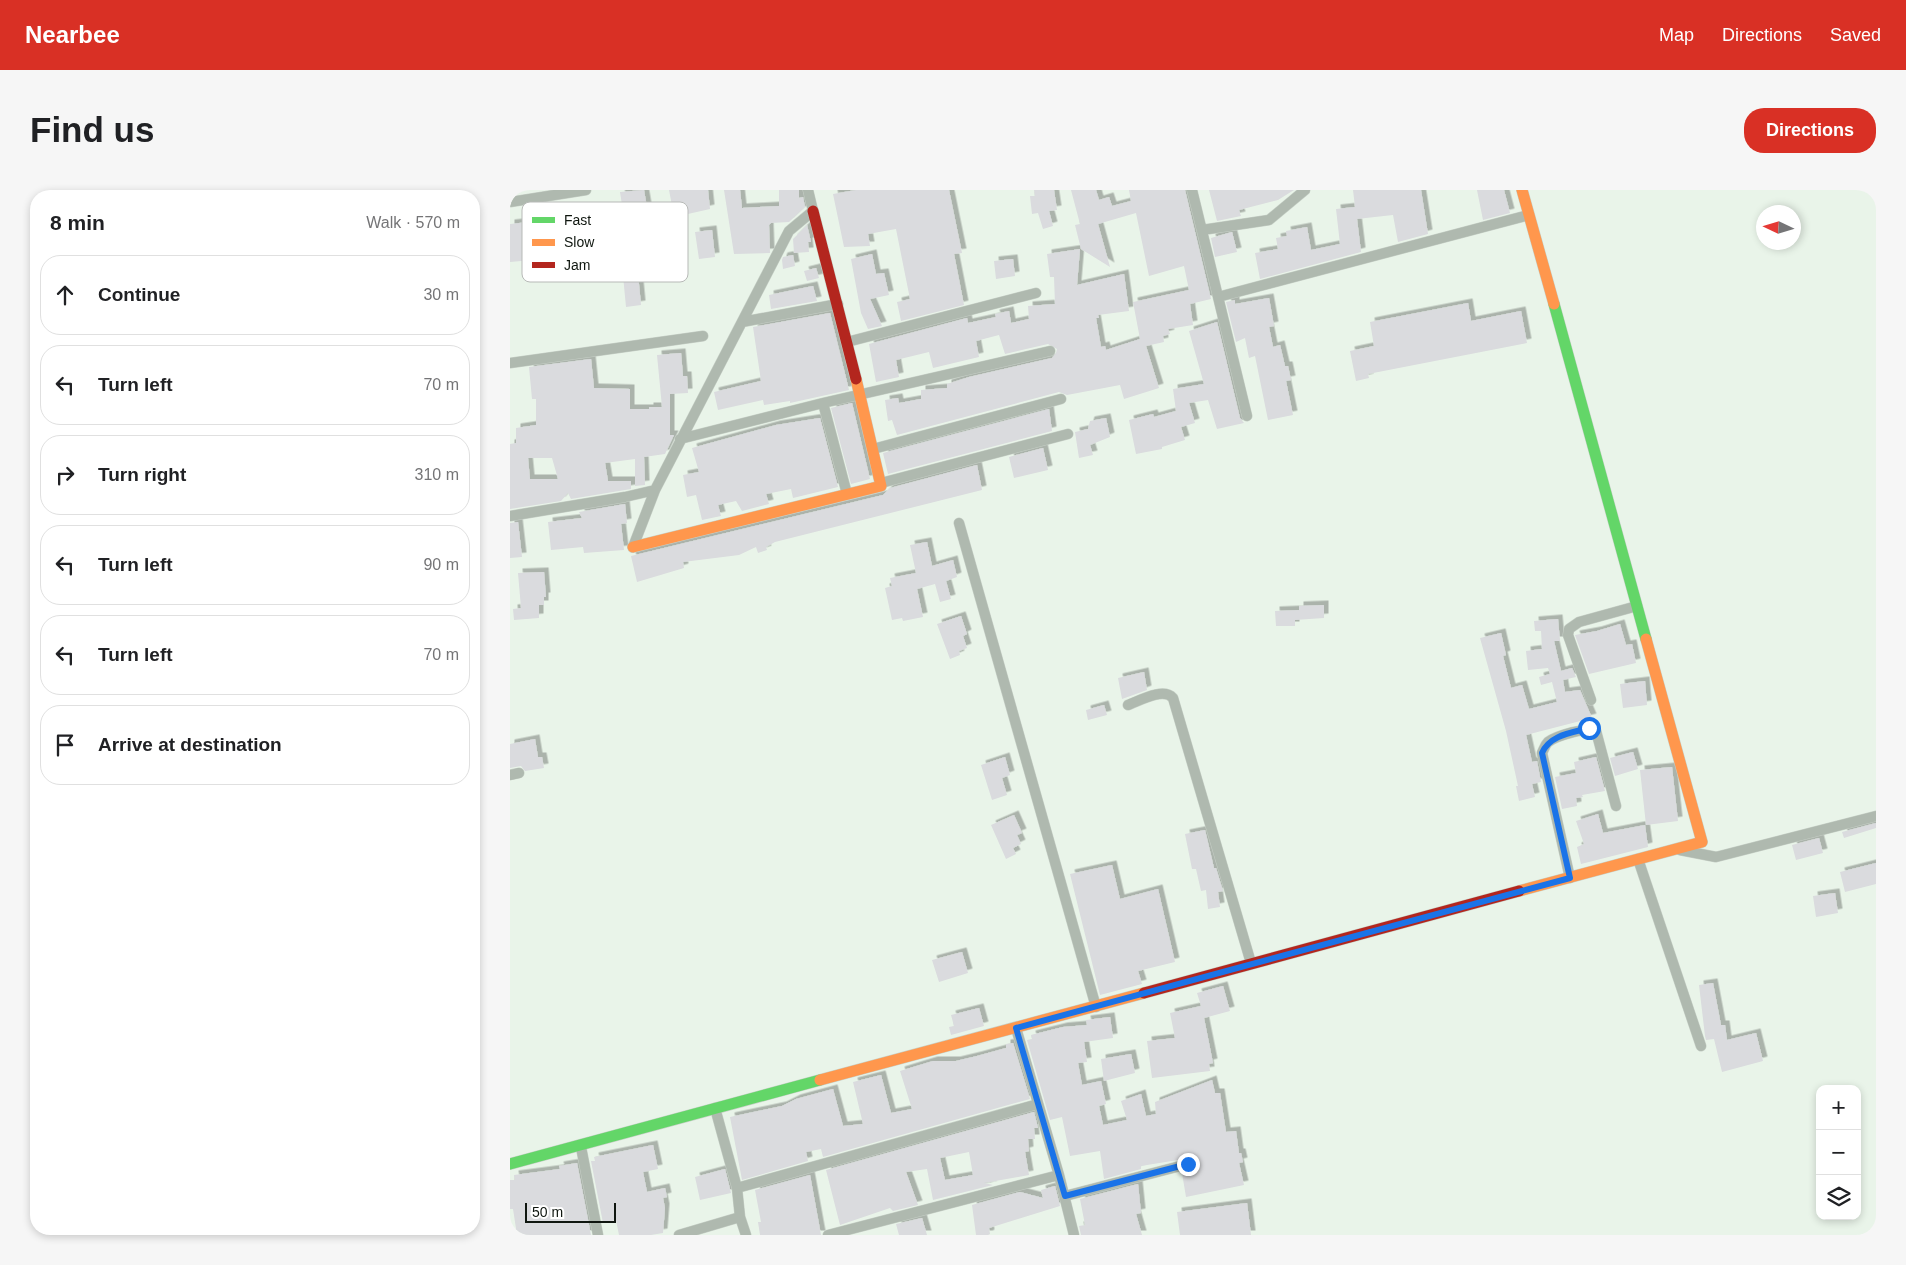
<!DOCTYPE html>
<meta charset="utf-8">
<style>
:root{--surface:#fff;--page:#f6f6f6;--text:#202124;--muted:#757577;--line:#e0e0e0;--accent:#d93025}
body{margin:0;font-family:Arial,sans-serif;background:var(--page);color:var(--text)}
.controls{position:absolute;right:15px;bottom:15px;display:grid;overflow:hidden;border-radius:10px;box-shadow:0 2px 8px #0003}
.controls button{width:45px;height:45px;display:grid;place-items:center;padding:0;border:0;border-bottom:1px solid var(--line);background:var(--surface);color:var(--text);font:25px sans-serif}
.compass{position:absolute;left:1246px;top:15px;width:45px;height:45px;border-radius:50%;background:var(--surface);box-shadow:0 2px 8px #0003;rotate:274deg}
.scale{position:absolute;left:15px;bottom:12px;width:91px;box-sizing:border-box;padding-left:5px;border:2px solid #0f160f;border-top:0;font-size:14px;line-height:18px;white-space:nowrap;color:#0f160f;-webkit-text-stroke:4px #fff;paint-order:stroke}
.stop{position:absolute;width:15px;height:15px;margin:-11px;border:4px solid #1a73e8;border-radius:50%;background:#fff}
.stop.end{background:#1a73e8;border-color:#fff;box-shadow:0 1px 5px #0008}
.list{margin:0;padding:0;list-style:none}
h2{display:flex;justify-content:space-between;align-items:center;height:65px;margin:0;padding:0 20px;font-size:21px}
h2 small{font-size:16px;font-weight:400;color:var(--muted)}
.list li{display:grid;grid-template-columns:32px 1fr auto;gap:15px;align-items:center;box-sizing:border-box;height:80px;margin:0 10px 10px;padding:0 10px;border:1px solid var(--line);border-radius:20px}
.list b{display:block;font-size:19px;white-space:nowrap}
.list em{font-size:16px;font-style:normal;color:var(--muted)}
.icon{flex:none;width:28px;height:28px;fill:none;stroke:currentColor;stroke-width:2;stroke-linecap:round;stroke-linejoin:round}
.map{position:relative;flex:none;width:1366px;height:1045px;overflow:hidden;border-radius:20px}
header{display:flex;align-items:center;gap:30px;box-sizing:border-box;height:70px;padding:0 25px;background:var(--accent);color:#fff}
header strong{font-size:24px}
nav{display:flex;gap:28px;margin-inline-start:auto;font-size:18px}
.intro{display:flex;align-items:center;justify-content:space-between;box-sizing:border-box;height:120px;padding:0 30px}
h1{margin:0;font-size:35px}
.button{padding:12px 22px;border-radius:20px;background:var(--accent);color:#fff;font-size:18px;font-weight:700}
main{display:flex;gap:30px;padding:0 30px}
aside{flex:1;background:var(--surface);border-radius:20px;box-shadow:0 2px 8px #0003}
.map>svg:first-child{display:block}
.building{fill:#dadbde;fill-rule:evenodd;filter:url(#shadow)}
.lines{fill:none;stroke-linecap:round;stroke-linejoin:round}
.street-casing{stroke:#c7d0c7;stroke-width:11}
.fast-casing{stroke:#c7d0c7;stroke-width:12}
.slow-casing{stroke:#c7d0c7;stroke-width:12}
.jam-casing{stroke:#c7d0c7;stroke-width:12}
.street{stroke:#afb9af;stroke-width:10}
.fast{stroke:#63d668;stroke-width:11}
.slow{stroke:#ff974d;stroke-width:11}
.jam{stroke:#b3261e;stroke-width:11}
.route{stroke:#1a73e8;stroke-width:6}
.key{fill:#fff;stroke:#b7b9b7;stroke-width:1}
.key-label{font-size:14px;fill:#0f160f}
</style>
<header>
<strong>Nearbee</strong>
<nav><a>Map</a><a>Directions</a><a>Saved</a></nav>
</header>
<div class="intro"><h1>Find us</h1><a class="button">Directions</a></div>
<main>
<aside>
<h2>8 min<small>Walk · 570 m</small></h2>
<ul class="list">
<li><svg class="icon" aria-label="ahead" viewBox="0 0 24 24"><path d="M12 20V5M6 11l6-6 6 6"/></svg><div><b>Continue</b></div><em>30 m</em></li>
<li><svg class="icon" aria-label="left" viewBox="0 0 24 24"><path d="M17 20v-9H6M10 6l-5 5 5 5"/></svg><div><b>Turn left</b></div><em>70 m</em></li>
<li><svg class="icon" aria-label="right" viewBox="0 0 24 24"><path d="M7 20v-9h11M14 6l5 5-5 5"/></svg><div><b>Turn right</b></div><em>310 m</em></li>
<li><svg class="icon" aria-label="left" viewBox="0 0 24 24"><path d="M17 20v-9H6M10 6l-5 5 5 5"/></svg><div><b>Turn left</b></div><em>90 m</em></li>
<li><svg class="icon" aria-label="left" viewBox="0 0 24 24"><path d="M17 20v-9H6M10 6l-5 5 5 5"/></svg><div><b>Turn left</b></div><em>70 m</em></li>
<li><svg class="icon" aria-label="arrive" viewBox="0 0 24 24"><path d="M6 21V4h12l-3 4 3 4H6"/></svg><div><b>Arrive at destination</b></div></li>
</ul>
</aside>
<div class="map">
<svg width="1366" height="1045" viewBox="0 0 1366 1045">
<defs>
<filter id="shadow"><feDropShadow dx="4.5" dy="-4.5" stdDeviation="0" flood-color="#0004"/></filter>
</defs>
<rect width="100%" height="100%" fill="#e9f4e9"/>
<path class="building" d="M134 0 139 29 164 26 159 0H198L200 19 169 26 170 43 136 47 135 53H125L131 115 116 117 112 75 72 79 70 63 83 62 79 34 114 28 110 2Z
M214 0H230L232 18 269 16V0H289V8L293 7 295 17 279 32 261 33 259 35 260 63 224 64Z
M346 0H439L452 63 444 64 454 115 391 131 387 112 400 109 386 39 358 44 360 56 334 57 323 4Z
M524 0H544L547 20 539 21 543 36 533 39 528 23 522 24 520 6H525Z
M561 0H586L589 10 599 7 602 16 621 11 619 0H675L701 109 680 114 683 135 658 139 660 144 653 146 654 152 636 156 649 198 614 209 610 195 557 205 549 202 387 245 382 230 378 231 375 210 388 208 389 213 411 209V200L437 198V194L459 187 542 168 546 163 547 159 538 154 495 164 489 145 466 151 469 167 423 178 419 162 386 170 389 187 366 192 359 154 457 128 458 133 486 127 485 124 499 121 501 133 519 129 518 116 545 114 544 87H540L537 64 570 59 567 95 614 84 619 121 588 125 589 128H586L591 157 595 156 596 160 630 149 623 112 679 100 674 76 639 86 626 23 588 34 600 77 571 59 565 35 570 34Z
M699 0H784L768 10 729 20 731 26 707 31Z
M843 0H911L918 44 888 52 883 25 847 29 851 62 750 89 745 63 768 59 766 48 777 46 776 41 797 37 801 60 830 54 826 19 845 17Z
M967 0H994L1000 23 973 30Z
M19 32 23 70 0 72V34Z
M297 35 301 52H298L299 62 284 63 283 49Z
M202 40 205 67 189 69 185 42Z
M722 42 727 62 705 67 701 48Z
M362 64 366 84 374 83 379 105 360 109 372 136 358 139 351 123 341 69Z
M283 65 285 76 273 79 272 70 273 67Z
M503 69 505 86 486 89 484 71Z
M306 78 309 88 297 91 294 81Z
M303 96 307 111 261 119 259 105Z
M759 108 764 136 759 137 763 157 770 155 775 176H778L781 190 776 191 783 225 758 230 745 166 739 168 735 148 726 152 716 112 725 110V114Z
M958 113 961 131 1011 121 1017 153 858 184 859 188 846 191 840 161 864 156 860 132Z
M320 123 339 200 280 213V211L254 215 253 210 208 220 204 202 251 191 243 137Z
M707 132 730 228 734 233 707 239 698 210 679 213 685 233 671 237 675 250 652 257V259L626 264 619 230 643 224 644 227 666 221 663 199 694 194 679 141Z
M171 163 173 186H177L178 203 160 204V245H164L155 264 134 267 135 295 125 296V269L95 273 98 291H121V299L61 309 58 303 51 311 0 319V254L6 253V238L26 235V209H22L19 177 81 169 84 198 120 199V219H139V217H152L147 165ZM18 268H42L48 289H20Z
M342 213 360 289 341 294 321 218Z
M539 219 542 241 378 284 373 263Z
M310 228 328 297 283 308 281 299 256 304 259 314 232 321 226 311 208 315 211 326 192 330 186 305 177 307 173 285 189 282 182 258 266 235Z
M596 228 600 247 580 255 583 265 569 268 565 242 578 239 580 231Z
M533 258 538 280 504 288 499 267Z
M467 275 472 300 265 352 256 357 257 360 248 363 246 357 229 365 173 372 174 378 127 392 121 366 373 305 380 298Z
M115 314 117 333 111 334 114 360 74 363 73 357 41 360 38 332 72 328 69 322Z
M8 332 12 367 0 368V333Z
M417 352 422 376 443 370 447 387 436 391 441 409 430 412 425 394 407 399 413 427 393 431 392 428 382 430 375 398 382 396 380 388 406 383 400 355Z
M34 382 36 407H34V415H29V428L4 430 3 419 11 418 8 383Z
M814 415V428L785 430V436H766L765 421 789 420V416Z
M451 426 457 444 453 446 457 458 449 461 450 465 440 469 427 434Z
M1048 429 1050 451H1044L1051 481 1062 478 1066 487 1053 490 1055 502 1070 500 1082 528 1016 545 1022 572 1027 571 1031 592 1022 594 1025 607 1009 611 1006 596H1008L996 541 970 448 991 443 996 465 993 466 1001 498 1012 495 1019 519 1047 512 1042 492 1031 495 1029 487 1040 484 1038 478 1018 480 1016 461 1032 459 1031 441H1025L1024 431Z
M1110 434 1116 455 1122 454 1126 473 1079 484 1065 445 1087 441Z
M634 482 637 500 612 509 608 488Z
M1135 491 1137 515 1113 518 1110 494Z
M594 515 597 525 578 530 576 520Z
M25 549 28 567H32L34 578 15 581 11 576 0 578V554Z
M1123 562 1128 579 1105 586 1100 568Z
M495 567 500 585 492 588 497 605 482 610 471 575Z
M1086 567 1095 601 1072 605 1073 607 1066 608 1067 616 1052 619 1045 587 1066 583 1064 572Z
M1162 577 1168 631 1136 635 1130 580Z
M1088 624 1093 643 1135 635 1138 657 1071 674 1067 657 1074 654 1066 631Z
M504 625 512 643 507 645 511 654 503 658 506 664 496 669 481 635Z
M1366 633V638L1334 648 1332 642Z
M695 640 704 678H706L713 701 708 702 710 717 698 719 696 700 691 701 686 679H682L675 644Z
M1309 648 1313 663 1286 670 1282 655Z
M1366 673V694L1335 702 1330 682Z
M602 675 610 709 648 699 665 772 628 781 632 794 590 805 560 684Z
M1325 703 1328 723 1306 727 1303 706Z
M452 762 458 783 429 792 422 770Z
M1203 793 1211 835H1215L1217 850 1246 843 1253 871 1212 882 1204 849 1196 850 1195 846 1189 795Z
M713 796 720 821 694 828 703 873 699 874 700 881 642 888 637 851 665 848 660 823 691 816 687 803Z
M469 818 474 836 441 845 439 837 444 836 441 825Z
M600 827 603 848 574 852 577 872 568 873 572 895 591 891 596 914 589 916 593 935 617 930 611 911 631 904 636 926 646 924 645 912 702 890 705 903H710L716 942 726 941 729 963H731L733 972 729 973 734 995 676 1007 672 983 680 980 684 976V972L680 968 631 976V979L594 989 590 961 560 966 552 927 540 930 517 850 522 849 521 845 553 837 577 835 576 830Z
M503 853 520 909 313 967 311 959 296 962 298 971 232 990 220 927 272 916 286 909 323 899 333 936 353 934 343 892 371 885 381 923 402 919 390 881 423 871H446L467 866 496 858V854Z
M621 864 625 883 594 891 591 869Z
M524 922 528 938H524L525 949H518L519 961 515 962 519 985 474 993 483 995 423 1010 417 979 396 982 408 1015 383 1021 380 1018 330 1035 316 980ZM459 962 463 985 435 990 430 968Z
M143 955 148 979 133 982 137 1002 155 998 157 1007 153 1008 155 1018 153 1043 141 1045H109L106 1030 93 1033 81 971H85L84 967Z
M67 973 81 1045H7L3 1019H0V990H5L4 985 50 979 49 976Z
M215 979 221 1003 190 1010 185 987Z
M300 985 311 1045H250L248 1032H251L245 1000Z
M628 994 631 1023 626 1024 632 1045H571L569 1036 575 1035 570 1009Z
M545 996 550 1016 479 1038 480 1044 478 1045H466L462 1015 510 1002 533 1008 531 1000Z
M737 1013 741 1045H670L667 1022Z
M412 1028 417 1045H389L386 1034Z"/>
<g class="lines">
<defs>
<path id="street" d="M682 0 737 226
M0 12 76 0
M692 40 759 30 795 0
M708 107 1019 25
M232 132 328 114
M337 152 526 103
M0 173 193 146
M313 213 337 304
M170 249 313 213 540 161
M363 259 551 209
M371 293 558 244
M0 326 115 307 145 300 279 41 303 21 298 0
M449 333 586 817
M123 357 145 300
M1081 510 1058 445 1059 439 1069 432 1127 416
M618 515C629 511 653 497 663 508L741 773
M0 585 9 583
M1170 660 1206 667 1366 626
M1128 669 1191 856
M1060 688 1032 563C1034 559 1035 555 1038 552 1046 546 1078 536 1086 541L1106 616
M506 838 549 985 564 1045
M205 918 227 998 230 1027 236 1045
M71 957 88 1045
M227 998 528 914
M555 1006 678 974
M169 1045 230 1027
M318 1045 549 985"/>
<path id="fast" d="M1044 114 1136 449
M0 974 310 890"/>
<path id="slow" d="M1012 0 1044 114
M123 357 371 296 346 189
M1009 701 1192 652 1136 449
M310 890 634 803"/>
<path id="jam" d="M303 21 346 189
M634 803 1009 701"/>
</defs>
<use href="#street" class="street-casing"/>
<use href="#fast" class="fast-casing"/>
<use href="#slow" class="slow-casing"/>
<use href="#jam" class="jam-casing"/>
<use href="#street" class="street"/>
<use href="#fast" class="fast"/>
<use href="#slow" class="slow"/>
<use href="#jam" class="jam"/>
</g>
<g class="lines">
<path class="route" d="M678 974 555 1006 506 838 1060 688 1032 563C1040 545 1061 543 1079 538"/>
</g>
<rect x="12" y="12" width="166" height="80" rx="8" class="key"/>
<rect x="22" y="27" width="23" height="6" fill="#63d668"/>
<rect x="22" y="49" width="23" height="7" fill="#ff974d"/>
<rect x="22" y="72" width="23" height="6" fill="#b3261e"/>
<g class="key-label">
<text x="54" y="35">Fast</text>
<text x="54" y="57">Slow</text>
<text x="54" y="80">Jam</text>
</g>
</svg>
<div class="controls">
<button>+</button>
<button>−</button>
<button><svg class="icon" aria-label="layers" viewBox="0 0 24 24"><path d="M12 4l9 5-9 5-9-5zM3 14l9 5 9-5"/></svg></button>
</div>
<svg class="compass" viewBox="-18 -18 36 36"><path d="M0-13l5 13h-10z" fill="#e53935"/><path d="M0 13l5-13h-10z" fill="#757577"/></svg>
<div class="scale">50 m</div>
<div class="stop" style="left:1079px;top:538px"></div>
<div class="stop end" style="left:678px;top:974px"></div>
</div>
</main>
